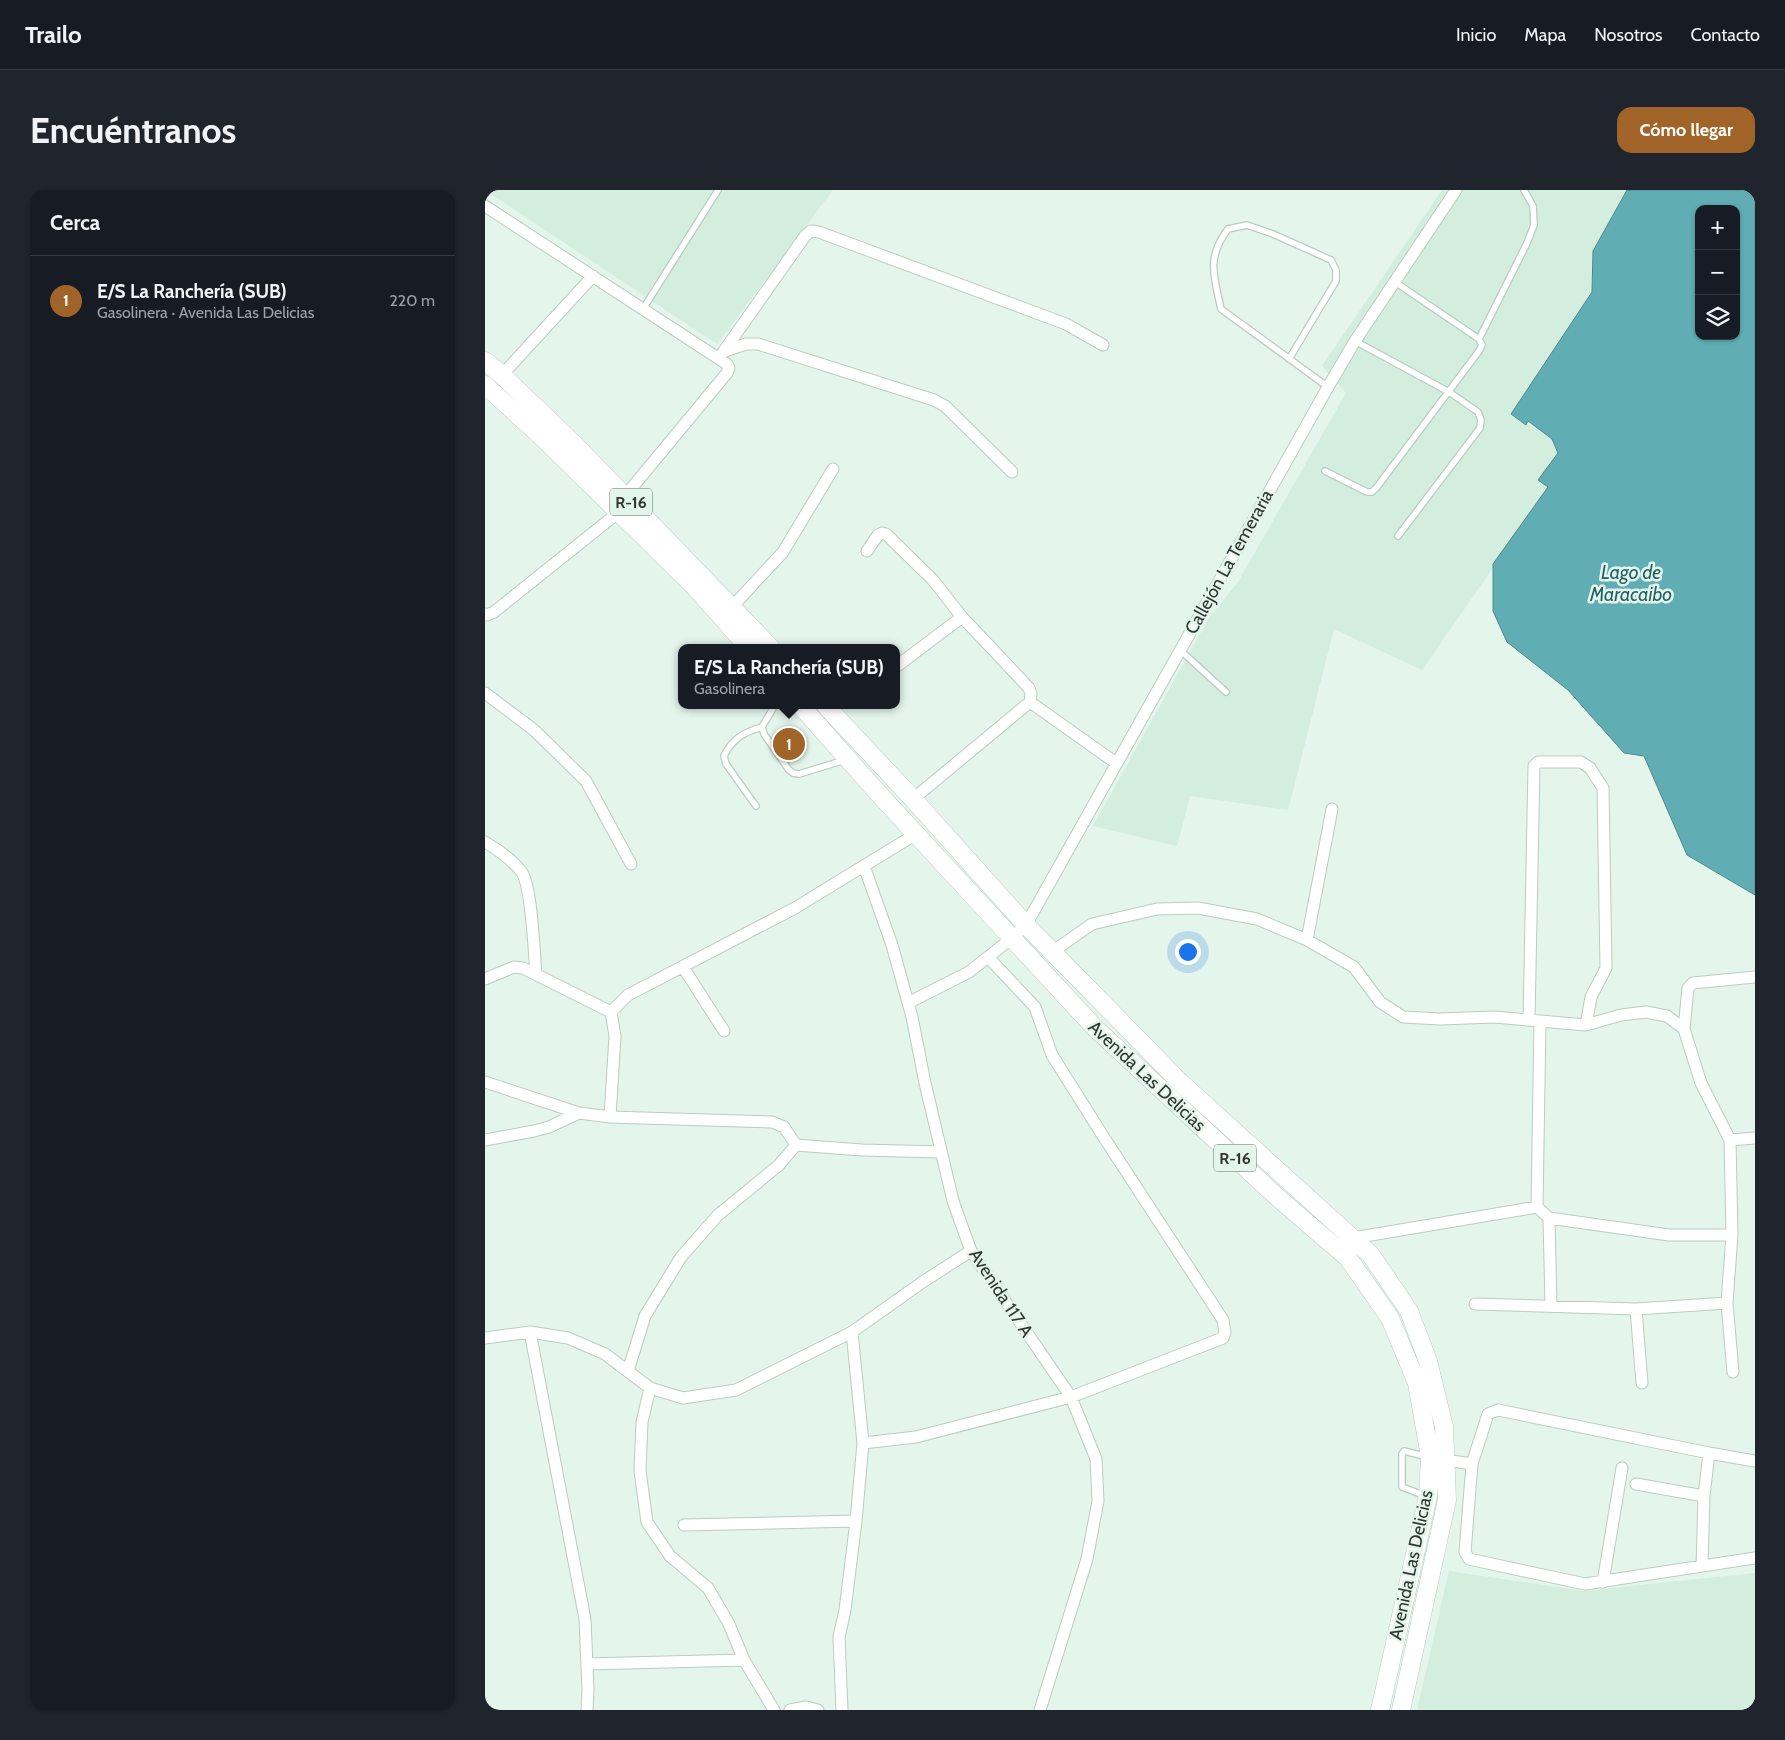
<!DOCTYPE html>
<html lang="es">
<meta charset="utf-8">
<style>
:root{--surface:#171b24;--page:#20242c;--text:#f1f3f6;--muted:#9ea1a6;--line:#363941;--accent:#a16428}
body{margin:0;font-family:Cabin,sans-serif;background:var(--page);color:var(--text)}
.controls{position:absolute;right:15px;top:15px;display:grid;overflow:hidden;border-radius:10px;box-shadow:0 1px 4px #0004}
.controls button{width:45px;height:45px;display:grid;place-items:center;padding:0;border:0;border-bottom:1px solid var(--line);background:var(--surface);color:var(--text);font:25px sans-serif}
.you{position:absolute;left:702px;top:761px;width:18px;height:18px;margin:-12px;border:4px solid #fff;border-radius:50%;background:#1a73e8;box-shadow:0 0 0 8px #1a73e833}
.badge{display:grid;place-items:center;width:32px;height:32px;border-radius:50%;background:var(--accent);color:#fff;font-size:16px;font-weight:700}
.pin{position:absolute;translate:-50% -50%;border:2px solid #fff;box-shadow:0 1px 5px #0006}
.popup{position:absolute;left:193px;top:454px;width:222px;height:65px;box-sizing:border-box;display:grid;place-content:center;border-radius:10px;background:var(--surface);filter:drop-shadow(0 1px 4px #0005);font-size:16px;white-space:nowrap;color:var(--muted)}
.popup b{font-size:19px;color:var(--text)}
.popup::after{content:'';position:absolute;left:50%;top:100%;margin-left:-10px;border:10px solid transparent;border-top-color:var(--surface)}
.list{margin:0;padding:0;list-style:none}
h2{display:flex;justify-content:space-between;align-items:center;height:65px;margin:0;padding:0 20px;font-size:21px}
h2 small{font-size:16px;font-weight:400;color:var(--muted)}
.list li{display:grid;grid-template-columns:32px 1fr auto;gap:15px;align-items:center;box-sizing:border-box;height:90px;padding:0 20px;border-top:1px solid var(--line)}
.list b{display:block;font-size:19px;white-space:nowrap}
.list p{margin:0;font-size:16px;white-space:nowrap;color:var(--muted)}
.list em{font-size:16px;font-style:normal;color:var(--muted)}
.icon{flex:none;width:28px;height:28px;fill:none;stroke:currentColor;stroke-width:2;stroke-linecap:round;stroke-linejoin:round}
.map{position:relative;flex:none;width:1270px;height:1520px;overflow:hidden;border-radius:15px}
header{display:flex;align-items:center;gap:30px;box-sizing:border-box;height:70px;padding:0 25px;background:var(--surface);border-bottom:1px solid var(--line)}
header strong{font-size:24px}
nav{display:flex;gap:28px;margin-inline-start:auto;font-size:18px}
.intro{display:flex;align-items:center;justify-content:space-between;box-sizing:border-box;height:120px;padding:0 30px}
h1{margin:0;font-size:35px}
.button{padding:12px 22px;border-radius:15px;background:var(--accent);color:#fff;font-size:18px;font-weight:700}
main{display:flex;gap:30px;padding:0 30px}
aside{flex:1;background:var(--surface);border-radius:15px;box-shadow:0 1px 4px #0004}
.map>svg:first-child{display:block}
.built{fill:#d3eddf}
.water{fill:#60adb4;stroke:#51898d;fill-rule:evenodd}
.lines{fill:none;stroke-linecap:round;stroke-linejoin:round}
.lane-casing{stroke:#baccc2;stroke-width:8}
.street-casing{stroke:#baccc2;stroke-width:13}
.primary-casing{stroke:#baccc2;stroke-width:19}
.lane{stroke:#fff;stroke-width:5.5}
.street{stroke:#fff;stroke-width:11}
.primary{stroke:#fff;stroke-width:18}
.labels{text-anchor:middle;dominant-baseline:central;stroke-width:5;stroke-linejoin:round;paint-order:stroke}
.shield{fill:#e4f5ec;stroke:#656f6a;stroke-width:1}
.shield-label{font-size:16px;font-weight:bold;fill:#2f3633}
.street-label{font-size:18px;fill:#2f3633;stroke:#e4f5ec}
.water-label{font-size:19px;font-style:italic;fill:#216166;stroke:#e4f5ec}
</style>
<header>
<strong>Trailo</strong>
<nav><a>Inicio</a><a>Mapa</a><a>Nosotros</a><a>Contacto</a></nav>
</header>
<div class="intro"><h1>Encuéntranos</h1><a class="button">Cómo llegar</a></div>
<main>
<aside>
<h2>Cerca<small></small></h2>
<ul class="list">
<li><span class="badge">1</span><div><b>E/S La Ranchería (SUB)</b><p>Gasolinera · Avenida Las Delicias</p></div><em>220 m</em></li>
</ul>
</aside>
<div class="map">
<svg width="1270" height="1520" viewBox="0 0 1270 1520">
<rect width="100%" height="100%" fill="#e4f5ec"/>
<path class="built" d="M0 0H348L232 154Z
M957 0H1142L1108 61 1107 101 1026 224 1067 249 1073 263 1064 297 937 480 849 439 803 620 705 606 692 656 608 636 725 426 753 392 861 203 837 176Z
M964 1381 1099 1401 1270 1383V1520H932Z"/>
<path class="water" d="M1142 0H1270V705L1202 665 1159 566 1139 563 1083 500 1022 452 1008 421V374L1063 297 1053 290 1073 263 1067 249 1043 231 1041 235 1026 224 1107 102 1108 61ZM1214 19H1251V146H1214Z"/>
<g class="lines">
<defs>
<path id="lane" d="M158 119 233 0
M994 149 1042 53 1049 35 1048 16 1039 0
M870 151 964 202 993 222 996 230 995 238 913 346
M804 169 851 91V80L846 70 788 44 762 35 743 39C721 68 729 86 736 119L843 197
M840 281 882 302H887L892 297 994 161 997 155 994 149 910 92
M695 460 741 502
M290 515 277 537 279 544 304 580 308 583 314 584 360 570
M271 616 241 574 239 566C247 549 259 542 277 537
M941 1306 917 1297V1264L919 1261 943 1267"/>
<path id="street" d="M0 16 242 174 244 178 242 183 140 306
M240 161 261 154H273L449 210 460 216 527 282
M234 168 320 46 326 41 334 42 581 134 618 155
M17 185 108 86
M382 361 393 345 397 343 401 344 448 390 477 427 544 498 546 504 545 512 428 609
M247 417 298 362 348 279
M0 424 2 425 9 422 134 322
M412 476 477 427
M0 503 49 540 101 591 146 674
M545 512 631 573
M0 652C12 659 27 670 36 681 47 695 49 763 51 784
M379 676 407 755 427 827 440 893 468 1011 486 1061 586 1207 611 1269 613 1311 602 1369 555 1520
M822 750 847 619
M567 762 607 734 672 719 713 718 772 729 822 750 869 777 895 812 918 827 955 829 1009 827 1055 831 1052 1017 868 1048
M198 777 239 841
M0 789 29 777 38 778 126 822 143 805 310 718 431 644
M423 813 484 782 527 748 541 735 843 197 870 151 971 0
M1044 830 1049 576 1053 572H1096L1105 578 1118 598 1121 778 1106 807 1101 835
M1055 831 1101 835 1136 825 1161 822 1182 826 1199 839 1216 893 1245 950 1247 1045 1242 1113 1248 1182
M1199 839 1203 798 1208 793 1270 787
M0 892 94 923
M125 927 130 846 126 822
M0 950 49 941 64 937 94 923 125 927 287 932 299 937 311 955
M1245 950 1270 948
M1052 1017 1064 1028 1184 1045H1247
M1064 1028 1066 1116
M990 1114 1151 1119 1242 1113
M1151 1119 1157 1193
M45 1142 100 1429 103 1500 102 1520
M0 1148 45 1142 83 1148 120 1164 165 1198 198 1208 251 1200 367 1142 439 1091 486 1061
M143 1181 160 1126 196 1067 233 1025 294 975 311 955 377 960 456 962
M165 1198 157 1232 155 1281 162 1332 185 1366 223 1398 244 1434 259 1470 289 1520
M378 1253 431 1247 586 1207 738 1148 740 1142 738 1130 618 946 567 865 550 817 503 767
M960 1270 987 1274 1003 1224 1013 1220 1224 1263 1270 1271
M987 1274 980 1362 984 1369 1100 1394 1270 1368
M1151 1294 1219 1306
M199 1335 371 1331
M1217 1376 1219 1306 1224 1263
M1118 1392 1137 1278
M102 1474 259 1470
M305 1520 321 1517 333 1520
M357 1520 354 1447 360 1420 371 1331 378 1253 367 1142"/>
<path id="primary" d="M0 171 17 185 90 255 286 458
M0 195 58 248 208 395 264 458
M315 515 393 603 610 838 792 1007 863 1068 905 1128 932 1193 945 1267 943 1306 895 1520
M340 515 428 609 541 735 695 892 886 1065 924 1121 943 1171 959 1237 962 1310 916 1520"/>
</defs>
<use href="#lane" class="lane-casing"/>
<use href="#street" class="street-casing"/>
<use href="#primary" class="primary-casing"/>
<use href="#lane" class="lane"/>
<use href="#street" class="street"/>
<use href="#primary" class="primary"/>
</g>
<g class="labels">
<g class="shield">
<rect x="125" y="298.5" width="42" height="27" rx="4"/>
<rect x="729" y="954.5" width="42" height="27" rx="4"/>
</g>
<g class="shield-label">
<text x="146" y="312">R-16</text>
<text x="750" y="968">R-16</text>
</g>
<g class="street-label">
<text transform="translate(744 372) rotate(-61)">Callejón La Temeraria</text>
<text transform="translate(662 886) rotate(43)">Avenida Las Delicias</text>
<text transform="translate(516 1103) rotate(57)">Avenida 117 A</text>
<text transform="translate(926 1375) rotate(-78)">Avenida Las Delicias</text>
</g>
<g class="water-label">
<text x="1146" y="382">Lago de<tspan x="1146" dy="22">Maracaibo</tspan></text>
</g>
</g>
</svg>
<div class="controls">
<button>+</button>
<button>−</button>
<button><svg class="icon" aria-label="layers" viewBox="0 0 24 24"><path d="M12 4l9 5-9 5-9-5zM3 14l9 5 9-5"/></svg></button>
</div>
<div class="you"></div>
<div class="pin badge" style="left:304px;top:554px">1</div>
<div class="popup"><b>E/S La Ranchería (SUB)</b>Gasolinera</div>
</div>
</main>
